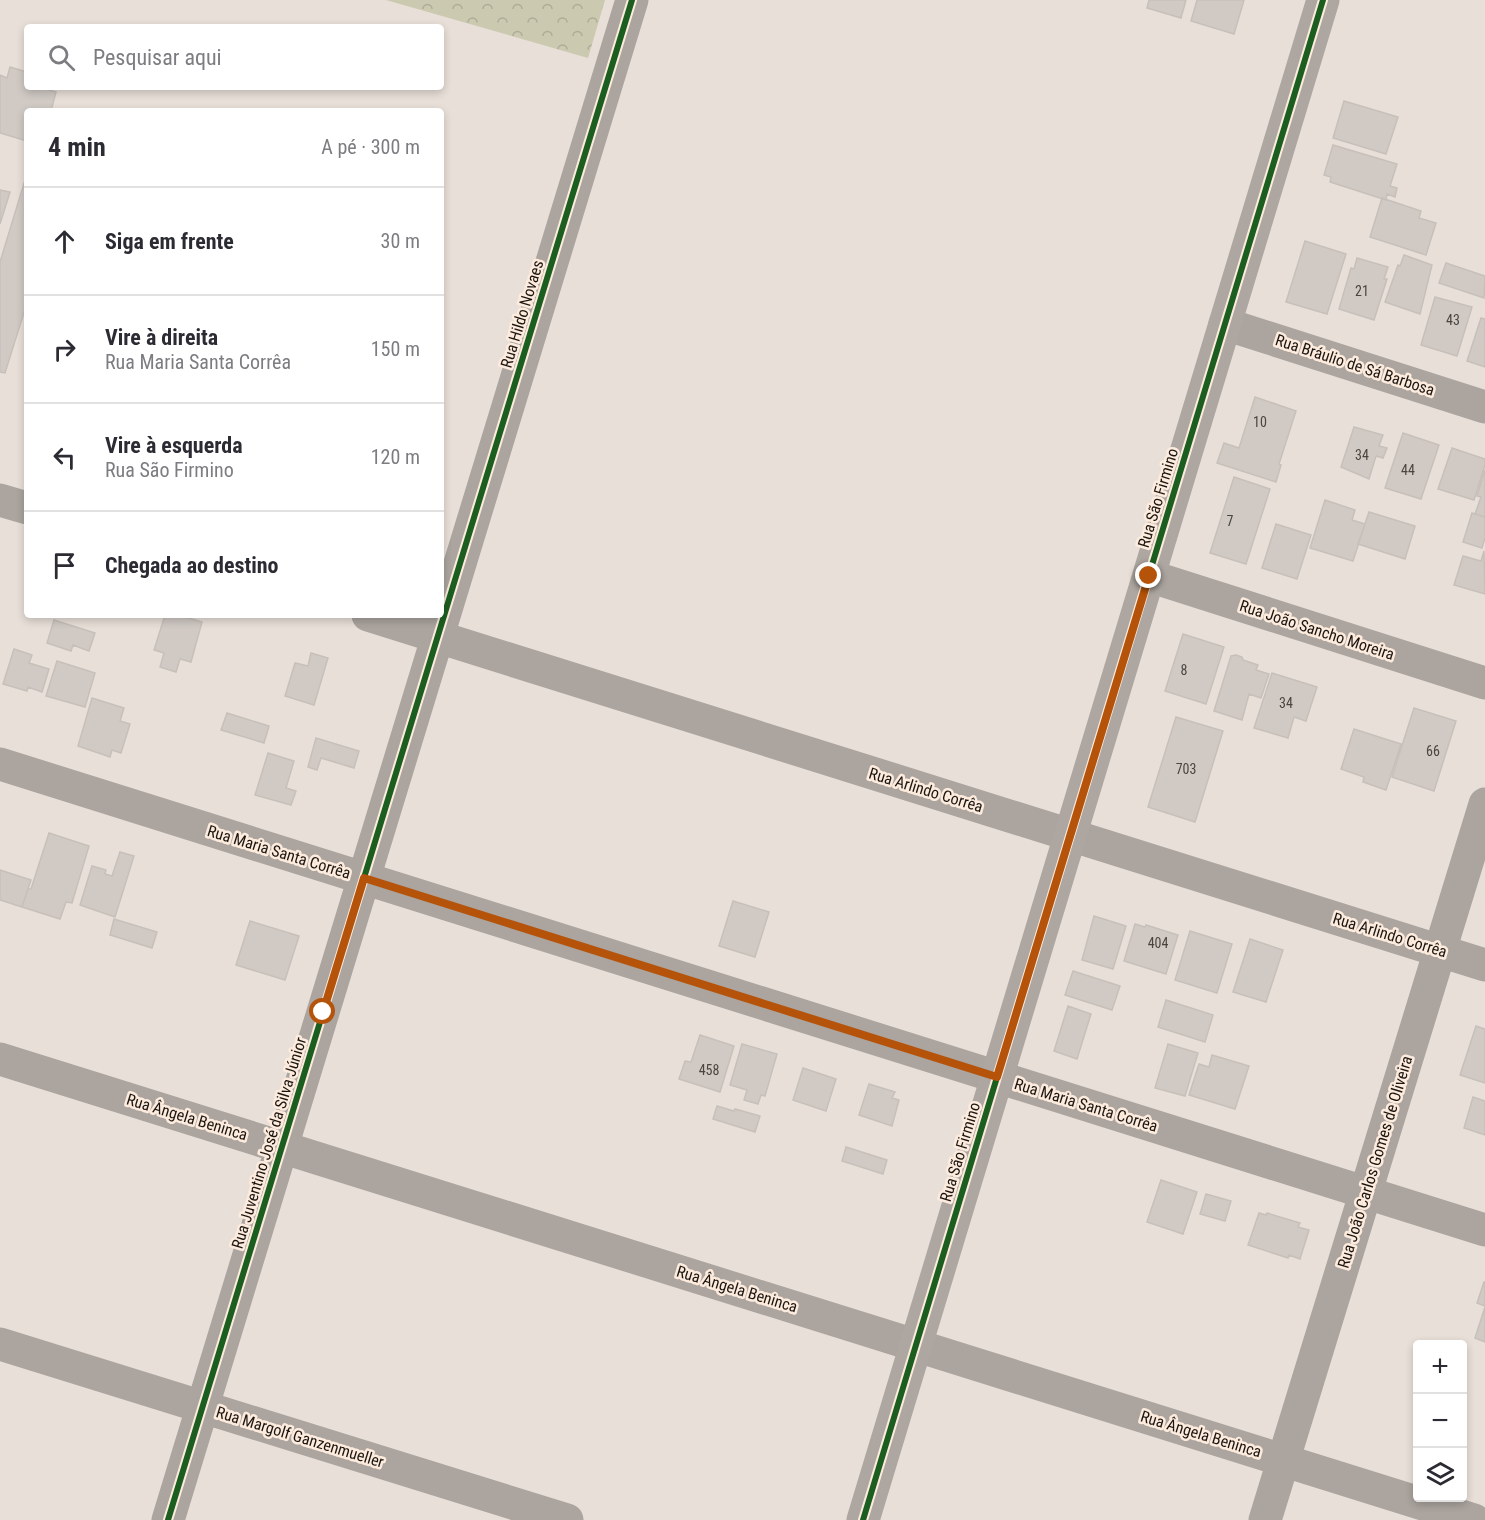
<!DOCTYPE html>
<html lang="pt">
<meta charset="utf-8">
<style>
:root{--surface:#fff;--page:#f2f2f3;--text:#2b2b33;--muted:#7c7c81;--line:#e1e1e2}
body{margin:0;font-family:"Roboto Condensed",sans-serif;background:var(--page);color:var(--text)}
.controls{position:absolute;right:18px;bottom:18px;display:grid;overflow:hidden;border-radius:6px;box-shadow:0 3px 9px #0003}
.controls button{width:54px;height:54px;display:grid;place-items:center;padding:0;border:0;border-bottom:2px solid var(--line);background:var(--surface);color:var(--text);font:30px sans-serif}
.stop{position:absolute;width:18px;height:18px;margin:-14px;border:4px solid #b45309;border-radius:50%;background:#fff}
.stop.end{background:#b45309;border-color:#fff;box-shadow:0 2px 6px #0008}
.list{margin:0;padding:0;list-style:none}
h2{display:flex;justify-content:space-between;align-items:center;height:78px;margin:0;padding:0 24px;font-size:26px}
h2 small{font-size:20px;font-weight:400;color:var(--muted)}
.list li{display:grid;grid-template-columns:39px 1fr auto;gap:18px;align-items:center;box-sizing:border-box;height:108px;padding:0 24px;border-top:2px solid var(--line)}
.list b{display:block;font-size:22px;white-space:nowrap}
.list p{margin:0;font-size:20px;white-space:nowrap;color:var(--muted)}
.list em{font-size:20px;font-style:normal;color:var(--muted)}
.icon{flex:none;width:33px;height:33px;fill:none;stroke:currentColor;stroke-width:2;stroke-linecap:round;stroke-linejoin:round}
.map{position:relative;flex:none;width:1485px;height:1520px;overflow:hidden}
.search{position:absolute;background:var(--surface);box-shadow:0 3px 9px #0003;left:24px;top:24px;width:420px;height:66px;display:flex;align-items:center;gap:15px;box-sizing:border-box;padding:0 21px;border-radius:6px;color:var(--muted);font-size:22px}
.panel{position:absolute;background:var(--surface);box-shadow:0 3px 9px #0003;left:24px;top:108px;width:420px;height:510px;border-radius:6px}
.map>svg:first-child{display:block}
.forest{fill:url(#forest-crowns)}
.building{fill:#d0c9c4;stroke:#c7c0ba;stroke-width:1.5}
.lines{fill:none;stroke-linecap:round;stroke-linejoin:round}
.minor{stroke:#aba49f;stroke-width:33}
.primary{stroke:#ada6a1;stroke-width:33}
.cycleway-casing{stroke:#fdecde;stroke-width:10}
.cycleway{stroke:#1b5e20;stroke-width:6}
.route{stroke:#b45309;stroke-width:8}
.labels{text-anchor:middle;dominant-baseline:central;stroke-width:5;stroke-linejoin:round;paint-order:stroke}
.number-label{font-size:14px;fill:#4a443f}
.street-label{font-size:16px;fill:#1b1510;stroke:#fdecde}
</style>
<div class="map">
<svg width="1485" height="1520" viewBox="0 0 1485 1520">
<defs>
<pattern id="forest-crowns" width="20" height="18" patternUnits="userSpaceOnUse" patternTransform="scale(1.5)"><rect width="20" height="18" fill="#cbc9b0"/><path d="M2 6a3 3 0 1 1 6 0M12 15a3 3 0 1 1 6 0" fill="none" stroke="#aeac96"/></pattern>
</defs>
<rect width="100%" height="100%" fill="#e8dfd8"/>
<path class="forest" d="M386 0H605L588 58Z"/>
<path class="building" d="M1149 0H1186L1181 18 1147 8Z
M1197 0H1244L1234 34 1191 21Z
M10 67 27 72V87H40L56 92 51 111H27V141L0 133V75L7 78Z
M1344 101 1398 117 1386 154 1333 138Z
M1333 145 1397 164 1390 186 1397 188 1395 197 1387 194 1386 200 1330 182 1331 177 1324 175Z
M25 180 27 181V303L5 373 0 372V262Z
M0 190 10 192 0 224Z
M1382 198 1421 211 1419 218 1436 223 1426 255 1370 237Z
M1305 241 1346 254 1327 314 1286 302Z
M1404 255 1432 265 1420 314 1385 302 1398 265 1400 266Z
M1357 258 1388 267 1384 279H1387L1374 320 1339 309 1351 268 1354 269Z
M1446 263 1485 276 1484 298 1439 283Z
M1435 297 1472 307 1457 356 1421 345Z
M1481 318 1485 319V367L1467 361Z
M1255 397 1296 411 1279 464 1281 465 1276 482 1217 463 1224 443 1239 448Z
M1354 427 1383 435 1379 446 1387 448 1383 458 1376 456 1369 479 1341 467Z
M1403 433 1439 445 1421 499 1385 488Z
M1452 448 1485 459V465L1474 500 1438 489Z
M1485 470V517L1475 514 1481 497 1477 496Z
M1234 477 1270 489 1246 564 1210 553Z
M1325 500 1355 510 1352 520 1365 524 1353 561 1310 548Z
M1369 512 1415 526 1405 559 1358 544Z
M1472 513 1485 517V538L1482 548 1463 542Z
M1276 524 1311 535 1297 579 1262 568Z
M1484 551 1485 594 1454 585 1463 556 1481 561Z
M165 615H178L202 622 191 662 180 659 176 672 160 667 164 653 154 650Z
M54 620 95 633 89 651 73 645 71 651 47 643Z
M1183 634 1224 647 1206 704 1165 691Z
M14 649 32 655 29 663 49 669 42 692 28 687 27 691 3 684Z
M311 653 328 658 314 705 285 696 295 663 308 666Z
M1236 655 1242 657 1243 660 1258 665 1256 670 1269 674 1261 698 1249 694 1242 720 1214 711 1231 656Z
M57 661 95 673 85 707 46 696Z
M1272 673 1317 687 1306 721 1294 717 1288 738 1254 728Z
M92 698 124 708 120 721 130 724 121 753 112 750 110 757 78 746Z
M1414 708 1456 721 1434 791 1392 777Z
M227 713 269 726 264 743 221 730Z
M1176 717 1223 731 1195 822 1148 807Z
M1354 729 1401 744 1386 790 1363 782 1364 777 1341 769Z
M316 738 359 751 354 768 321 758 317 770 308 767Z
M268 753 294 761 286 788 296 791 291 805 255 795Z
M49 833 89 846 72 903 66 902 60 919 22 907 28 889H31Z
M120 852 134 856 115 917 80 905 92 866 106 870 105 874 112 876Z
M0 870 31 880 22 907 0 900Z
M733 901 769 912 755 957 719 946Z
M1094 916 1126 926 1113 969 1082 960Z
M114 919 157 932 152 948 110 935Z
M250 921 299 936 285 980 236 965Z
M1135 924 1145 927 1146 925 1178 935 1166 974 1124 961Z
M1190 931 1232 944 1217 993 1175 980Z
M1250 939 1283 950 1266 1002 1233 992Z
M1073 971 1120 986 1112 1010 1065 995Z
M1166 1000 1213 1015 1205 1042 1158 1027Z
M1068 1006 1091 1014 1077 1059 1054 1051Z
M1476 1026 1485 1029V1083L1460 1075Z
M700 1035 734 1046 720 1092 679 1079 685 1061 691 1062Z
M742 1044 777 1054 765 1096 761 1095 758 1104 744 1100 747 1090 730 1085Z
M1168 1044 1198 1053 1185 1096 1155 1088Z
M1212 1055 1249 1066 1235 1109 1189 1095 1199 1064 1209 1067Z
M803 1068 836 1079 826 1111 793 1100Z
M869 1084 895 1092 892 1098 899 1100 892 1126 859 1115Z
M1473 1097 1485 1101V1135L1464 1128Z
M717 1106 734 1111 735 1109 760 1116 755 1132 713 1119Z
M846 1147 887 1160 883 1174 842 1161Z
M1161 1180 1197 1192 1183 1234 1147 1222Z
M1206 1194 1231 1201 1225 1221 1200 1214Z
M1259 1213 1266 1215 1267 1213 1300 1223 1298 1227 1309 1230 1300 1259 1289 1255 1288 1258 1248 1245Z
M1484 1282H1485V1306L1477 1303Z
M1485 1307V1342L1475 1338Z"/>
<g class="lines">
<path class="minor" d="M1225 324 1485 407
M0 500 27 508
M1149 576 1485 683
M368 615 1485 965
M0 764 1485 1230
M0 1059 1474 1520
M0 1344 567 1520
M168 1520 632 0
M1265 1520 1485 804"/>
<path class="primary" d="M863 1520 1323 0"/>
<defs>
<path id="cycleway" d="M168 1520 632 0
M863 1520 1323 0"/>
</defs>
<use href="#cycleway" class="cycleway-casing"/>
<use href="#cycleway" class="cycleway"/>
</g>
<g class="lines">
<path class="route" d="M323 1012 364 878 997 1077 1149 576"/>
</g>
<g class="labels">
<g class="number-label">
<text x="1362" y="291">21</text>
<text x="1453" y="320">43</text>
<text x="1260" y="422">10</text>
<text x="1362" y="455">34</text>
<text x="1408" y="470">44</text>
<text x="1230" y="521">7</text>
<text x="1184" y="670">8</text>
<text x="1286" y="703">34</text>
<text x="1433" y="751">66</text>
<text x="1186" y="769">703</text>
<text x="1158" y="943">404</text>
<text x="709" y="1070">458</text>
</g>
<g class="street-label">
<text transform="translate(522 314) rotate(-73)">Rua Hildo Novaes</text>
<text transform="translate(1355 365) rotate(18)">Rua Bráulio de Sá Barbosa</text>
<text transform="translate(1158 498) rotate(-73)">Rua São Firmino</text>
<text transform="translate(1317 630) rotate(18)">Rua João Sancho Moreira</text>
<text transform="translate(926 790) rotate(17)">Rua Arlindo Corrêa</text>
<text transform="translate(279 852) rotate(17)">Rua Maria Santa Corrêa</text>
<text transform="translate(1390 935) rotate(17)">Rua Arlindo Corrêa</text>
<text transform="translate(1086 1105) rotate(17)">Rua Maria Santa Corrêa</text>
<text transform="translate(187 1117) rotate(17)">Rua Ângela Beninca</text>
<text transform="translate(269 1143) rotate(-73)">Rua Juventino José da Silva Júnior</text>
<text transform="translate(960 1152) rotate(-73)">Rua São Firmino</text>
<text transform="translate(1375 1162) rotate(-73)">Rua João Carlos Gomes de Oliveira</text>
<text transform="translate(737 1289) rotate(17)">Rua Ângela Beninca</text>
<text transform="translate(1201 1434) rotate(17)">Rua Ângela Beninca</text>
<text transform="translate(300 1437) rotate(17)">Rua Margolf Ganzenmueller</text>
</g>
</g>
</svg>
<div class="controls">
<button>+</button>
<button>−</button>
<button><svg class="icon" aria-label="layers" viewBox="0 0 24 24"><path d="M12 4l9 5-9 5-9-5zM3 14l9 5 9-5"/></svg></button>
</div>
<div class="stop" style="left:323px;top:1012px"></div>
<div class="stop end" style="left:1149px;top:576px"></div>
<div class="search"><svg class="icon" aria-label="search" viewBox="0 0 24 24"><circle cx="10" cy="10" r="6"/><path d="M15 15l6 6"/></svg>Pesquisar aqui</div>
<section class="panel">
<h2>4 min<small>A pé · 300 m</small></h2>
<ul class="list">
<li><svg class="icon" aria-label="ahead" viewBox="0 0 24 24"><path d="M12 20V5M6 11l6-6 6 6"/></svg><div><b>Siga em frente</b></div><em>30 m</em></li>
<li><svg class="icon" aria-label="right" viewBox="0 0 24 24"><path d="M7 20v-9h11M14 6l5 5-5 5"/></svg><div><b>Vire à direita</b><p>Rua Maria Santa Corrêa</p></div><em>150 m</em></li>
<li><svg class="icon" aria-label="left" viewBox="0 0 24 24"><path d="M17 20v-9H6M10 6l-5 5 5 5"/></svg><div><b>Vire à esquerda</b><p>Rua São Firmino</p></div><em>120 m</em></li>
<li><svg class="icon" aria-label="arrive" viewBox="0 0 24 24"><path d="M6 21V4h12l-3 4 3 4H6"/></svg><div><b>Chegada ao destino</b></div></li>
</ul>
</section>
</div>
